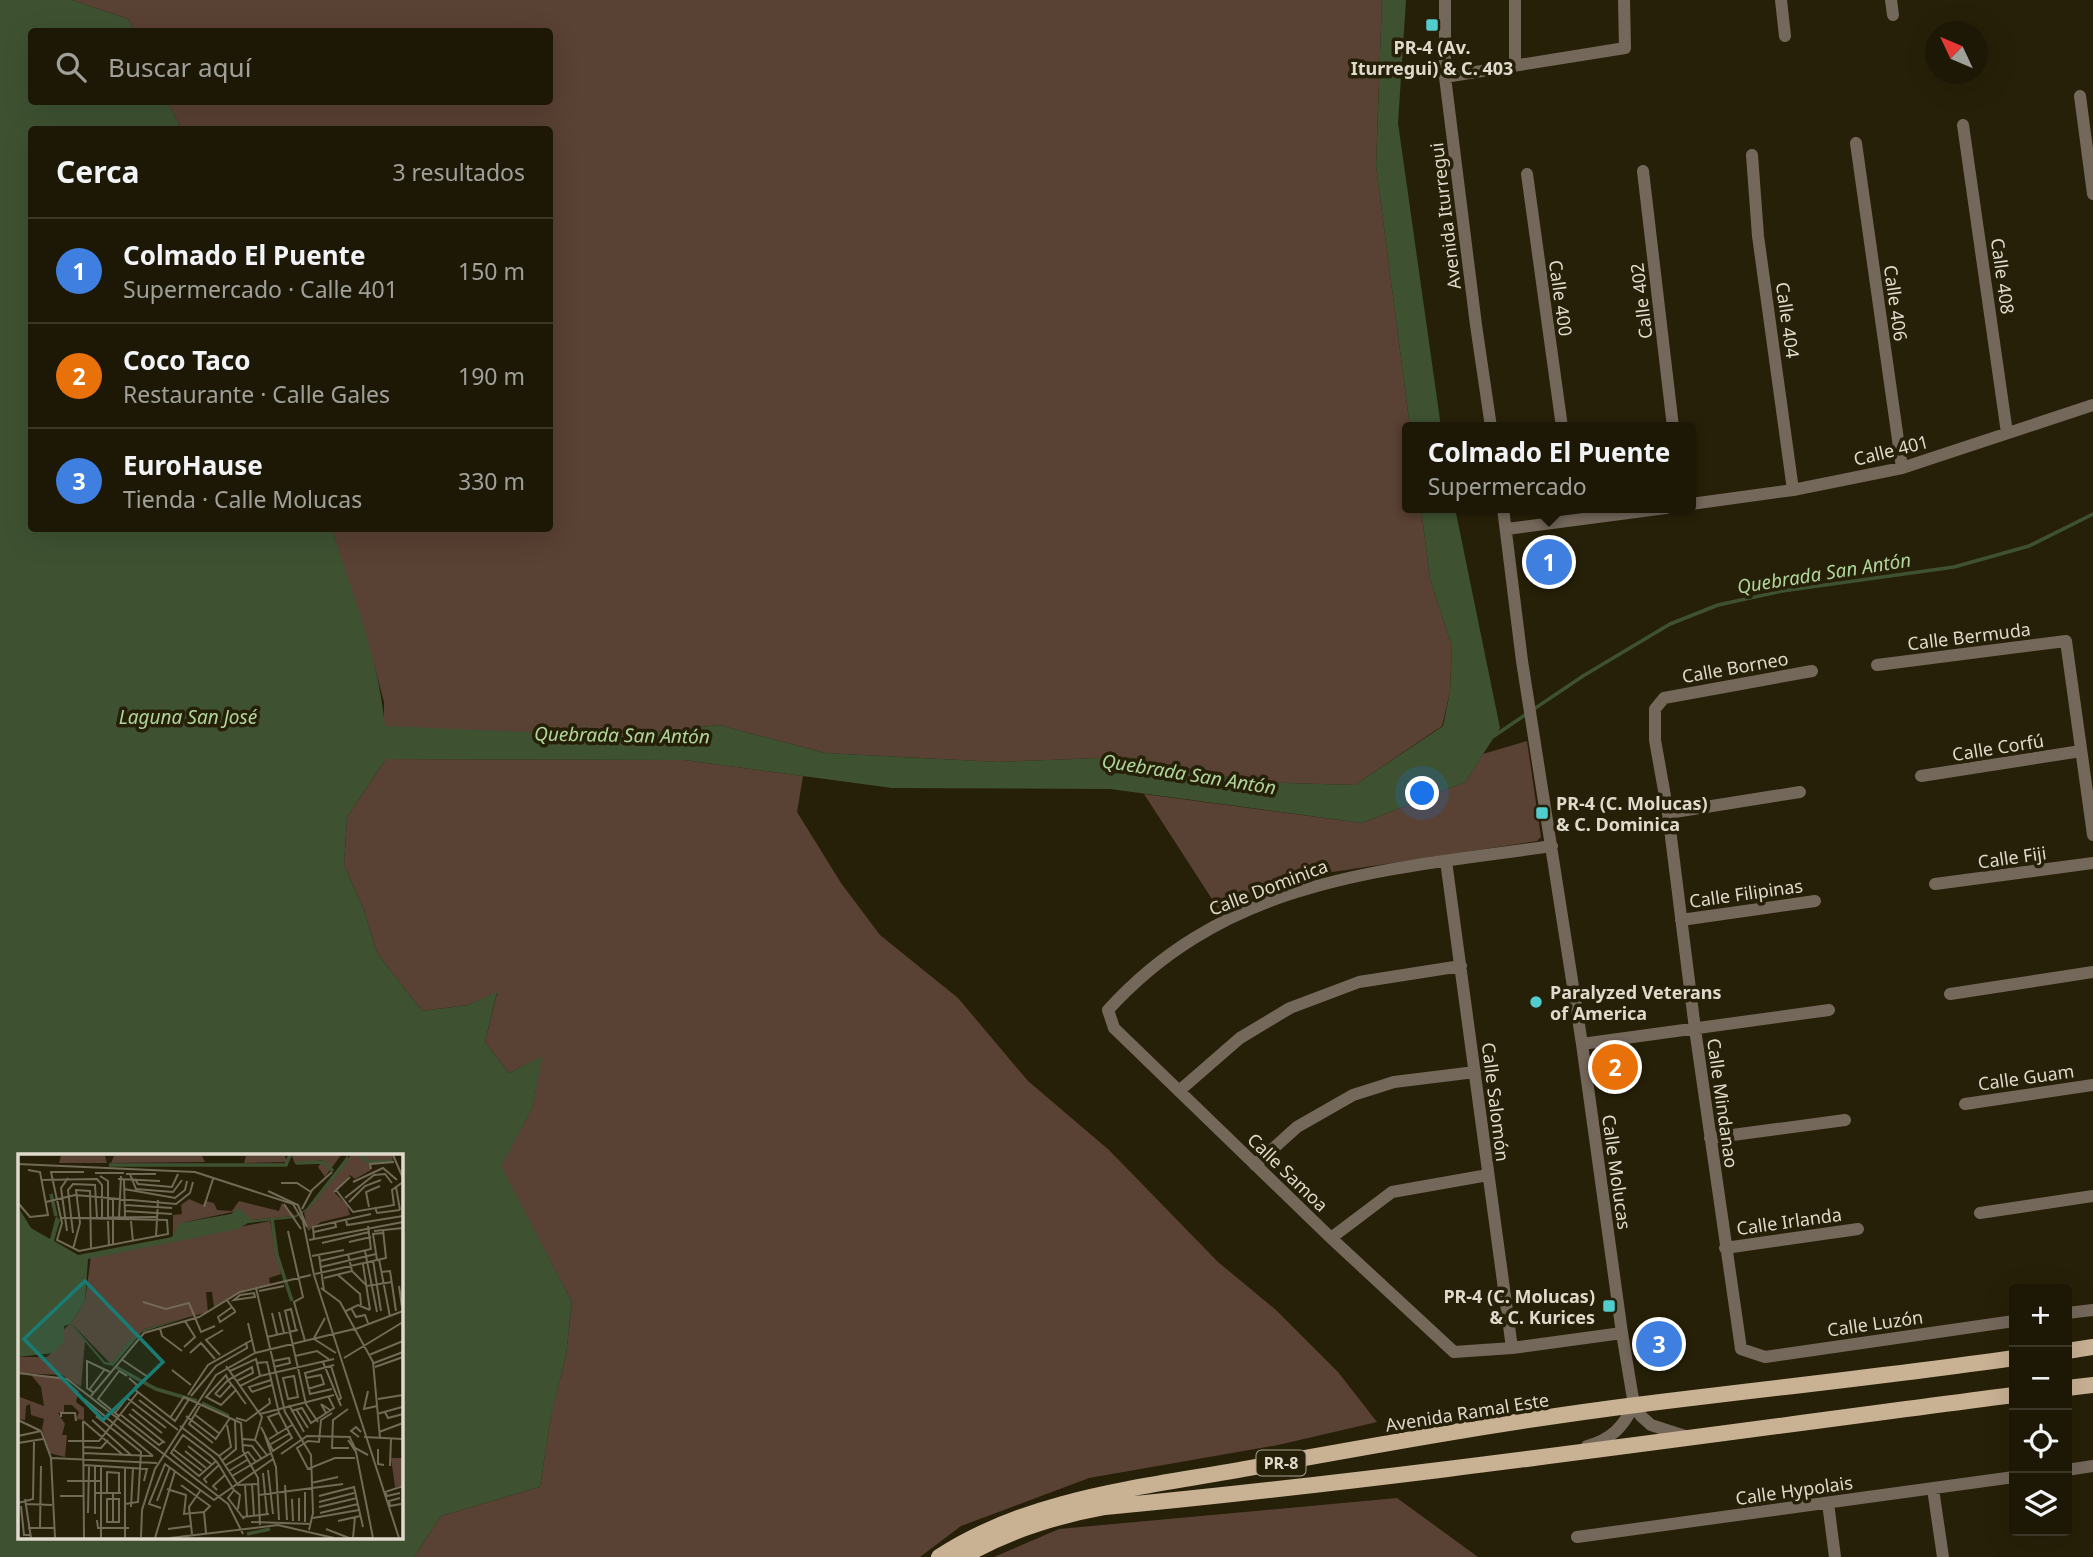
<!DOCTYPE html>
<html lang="es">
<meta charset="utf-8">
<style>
:root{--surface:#1d1806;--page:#2a2514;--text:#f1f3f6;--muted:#a0a09b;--line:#3b3728;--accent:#0f766e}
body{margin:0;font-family:"Noto Sans",sans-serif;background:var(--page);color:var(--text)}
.controls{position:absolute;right:21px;bottom:21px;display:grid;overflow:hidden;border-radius:7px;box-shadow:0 7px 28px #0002}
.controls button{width:63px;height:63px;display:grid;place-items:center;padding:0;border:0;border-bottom:2px solid var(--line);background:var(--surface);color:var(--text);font:35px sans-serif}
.compass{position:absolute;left:1925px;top:21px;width:63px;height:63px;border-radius:50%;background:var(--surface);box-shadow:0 7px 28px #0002;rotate:314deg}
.you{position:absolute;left:1423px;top:794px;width:24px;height:24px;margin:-18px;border:5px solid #fff;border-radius:50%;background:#1a73e8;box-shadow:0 0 0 10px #1a73e833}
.badge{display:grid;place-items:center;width:46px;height:46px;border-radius:50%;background:var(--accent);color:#fff;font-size:23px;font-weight:700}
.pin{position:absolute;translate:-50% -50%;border:4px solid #fff;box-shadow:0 2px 7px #0006}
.popup{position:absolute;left:1402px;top:422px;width:294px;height:91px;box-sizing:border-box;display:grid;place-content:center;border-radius:7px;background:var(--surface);filter:drop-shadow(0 2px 5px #0005);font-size:23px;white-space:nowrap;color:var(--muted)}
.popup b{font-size:26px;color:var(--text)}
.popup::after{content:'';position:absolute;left:50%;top:100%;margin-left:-14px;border:14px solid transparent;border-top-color:var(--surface)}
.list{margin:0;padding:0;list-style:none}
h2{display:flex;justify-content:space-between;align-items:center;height:91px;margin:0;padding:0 28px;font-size:30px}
h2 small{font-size:23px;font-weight:400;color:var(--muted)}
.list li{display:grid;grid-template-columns:46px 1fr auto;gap:21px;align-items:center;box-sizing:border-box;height:105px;padding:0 28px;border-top:2px solid var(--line)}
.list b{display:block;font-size:26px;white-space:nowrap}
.list p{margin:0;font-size:23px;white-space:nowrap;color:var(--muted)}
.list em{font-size:23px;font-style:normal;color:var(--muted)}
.icon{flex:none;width:38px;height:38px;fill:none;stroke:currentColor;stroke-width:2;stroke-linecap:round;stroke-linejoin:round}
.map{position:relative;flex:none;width:2093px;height:1557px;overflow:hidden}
.search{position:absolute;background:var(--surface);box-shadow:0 7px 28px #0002;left:28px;top:28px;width:525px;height:77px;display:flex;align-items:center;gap:18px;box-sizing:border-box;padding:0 24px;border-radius:7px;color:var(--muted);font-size:26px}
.panel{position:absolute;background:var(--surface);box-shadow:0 7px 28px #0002;left:28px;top:126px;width:525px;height:406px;border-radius:7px}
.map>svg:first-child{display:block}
.green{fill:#594133}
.water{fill:#3e5232;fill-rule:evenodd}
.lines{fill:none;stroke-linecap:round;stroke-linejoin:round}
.stream{stroke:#3e5232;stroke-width:3.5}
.minor{stroke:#74685b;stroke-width:12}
.major{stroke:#c9b194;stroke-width:16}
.poi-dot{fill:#52cdce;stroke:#272008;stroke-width:2.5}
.labels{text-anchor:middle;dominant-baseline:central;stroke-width:7;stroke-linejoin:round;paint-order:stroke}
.shield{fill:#272008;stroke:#a8a291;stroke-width:2}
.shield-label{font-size:16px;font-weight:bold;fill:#dfdacc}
.poi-label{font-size:18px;font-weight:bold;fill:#dfdacc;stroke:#272008;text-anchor:start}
.street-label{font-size:18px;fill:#dfdacc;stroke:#272008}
.water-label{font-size:19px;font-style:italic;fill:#b0d59b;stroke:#272008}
.inset-river{fill:none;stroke:#3e5232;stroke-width:3.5}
.inset-road{fill:none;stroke:#716a56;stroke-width:2}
.view{fill:#197b73;fill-opacity:0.15;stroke:#197b73;stroke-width:3.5}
.inset-edge{fill:none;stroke:#dfdacc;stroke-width:3.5}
</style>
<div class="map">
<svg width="2093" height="1557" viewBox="0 0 2093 1557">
<rect width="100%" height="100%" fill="#272008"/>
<path class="green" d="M72 0H1382L1376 166 1410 427H1407V508H1421L1430 579 1452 646 1450 692 1442 726 1355 785 1256 782 1126 757 998 762 825 753 719 725 619 736 384 727V702L373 661 332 529 550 528V130L181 129 168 102H550V32L134 31 128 19Z
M1527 741 1541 837 1537 841 1326 873 1267 892 1221 913 1144 794 1362 823 1465 782 1483 754Z
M386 759 684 760 803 776 797 812 841 883 880 935 958 998 1028 1081 1109 1150 1218 1262 1276 1310 1338 1372 1377 1422 1278 1445 1089 1478 961 1526 920 1557H414L441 1516 540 1487 551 1415 566 1355 572 1302 500 1166 533 1107 541 1057 509 1073 485 1042 497 993 468 1005 422 1011 377 953 364 910 344 865 347 817Z
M1397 1498 1478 1557H994L1059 1529Z"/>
<path class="water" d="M0 0H72L128 19 134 31 32 32V102H168L181 129 32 130V528L332 529C352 593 379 659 385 726L619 736 719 725 825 753 998 762 1126 757 1256 782 1355 785 1443 726 1450 692 1452 646 1430 579 1421 508H1455L1500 728 1465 782 1362 823 1110 789 892 788 684 760 386 759 347 817 344 865 364 910 377 953 422 1011 468 1005 497 992 485 1042 509 1073 542 1056 533 1107 501 1166 572 1302 566 1355 551 1416 540 1487 441 1516 414 1557H0ZM19 1156H401V1538H19Z
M1382 0H1406L1398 123 1441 427H1410L1376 166Z"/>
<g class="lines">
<path class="stream" d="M1491 738 1583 676 1670 624 1718 605 1782 591 1954 567 2029 546 2093 514"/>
<path class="minor" d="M1445 0V77L1476 325 1491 427
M1781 0 1785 36
M1891 0 1893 15
M1515 65V0
M1445 77 1625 48 1624 0
M2080 96 2093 194
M1963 125 2007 433
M1856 143 1902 468
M1752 155 1758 236 1793 490
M1643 171 1673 427
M1527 174 1562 427
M1691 504 1793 490 1902 468 2093 405
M1503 508 1522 661 1582 1044 1622 1333 1634 1405 1641 1416 1651 1425 1685 1436
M1507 529 1666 508
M1877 665 2066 641 2093 835
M1812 671 1664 698 1655 709V740L1668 813 1695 1029 1741 1349 1765 1357 2014 1321
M1921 776 2081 751
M1668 813 1800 792
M1552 846C1385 870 1229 877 1108 1010L1114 1028 1331 1238 1454 1352 1512 1348 1622 1333
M1446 861 1512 1348
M1935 884 2093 863
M1681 920 1815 901
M1950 994 2093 972
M1582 1044 1829 1010
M1179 1091 1240 1038 1290 1008 1359 982 1461 966
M1965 1104 2093 1085
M1710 1138 1845 1120
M1255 1165 1297 1127 1353 1095 1394 1082 1475 1072
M1980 1213 2093 1196
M1331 1238 1392 1192 1488 1175
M1725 1248 1858 1229
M2067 1313 2093 1310
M1587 1446C1611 1440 1623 1427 1634 1405
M2067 1470 2093 1466
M1933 1489 1943 1557
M1828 1503 1835 1557
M1577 1537 2014 1477"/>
<path class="major" d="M2067 1351 2093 1347
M2067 1388 2093 1385
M939 1557C1032 1496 1149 1487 1255 1467 1382 1444 1509 1421 1636 1405 1762 1389 1889 1376 2014 1358
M963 1557C1006 1531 1056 1516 1105 1507 1409 1478 1711 1434 2014 1395"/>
</g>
<g class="poi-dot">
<rect x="1425" y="18" width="14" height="14" rx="3.5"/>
<rect x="1535" y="806" width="14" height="14" rx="3.5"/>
<circle cx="1536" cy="1002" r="7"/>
<rect x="1602" y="1299" width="14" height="14" rx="3.5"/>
</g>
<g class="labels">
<rect class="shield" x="1256.5" y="1450.5" width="49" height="25" rx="5"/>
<g class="shield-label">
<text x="1281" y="1463">PR-8</text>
</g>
<g class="poi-label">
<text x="1432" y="47" text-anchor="middle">PR-4 (Av.<tspan x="1432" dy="21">Iturregui) &amp; C. 403</tspan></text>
<text x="1556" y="803">PR-4 (C. Molucas)<tspan x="1556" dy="21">&amp; C. Dominica</tspan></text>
<text x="1550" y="992">Paralyzed Veterans<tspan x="1550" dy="21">of America</tspan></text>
<text x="1595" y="1296" text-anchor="end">PR-4 (C. Molucas)<tspan x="1595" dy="21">&amp; C. Kurices</tspan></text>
</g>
<g class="street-label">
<text transform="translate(1445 216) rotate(-97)">Avenida Iturregui</text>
<text transform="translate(2003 276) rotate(82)">Calle 408</text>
<text transform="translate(1561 298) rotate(82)">Calle 400</text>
<text transform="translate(1641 301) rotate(-97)">Calle 402</text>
<text transform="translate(1896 303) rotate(82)">Calle 406</text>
<text transform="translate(1788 320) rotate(82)">Calle 404</text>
<text transform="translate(1891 450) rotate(-14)">Calle 401</text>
<text transform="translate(1969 636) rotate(-7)">Calle Bermuda</text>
<text transform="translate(1735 667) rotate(-10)">Calle Borneo</text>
<text transform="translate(1998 747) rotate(-9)">Calle Corfú</text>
<text transform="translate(2012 857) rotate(-8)">Calle Fiji</text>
<text transform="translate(1268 887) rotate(-21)">Calle Dominica</text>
<text transform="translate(1746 893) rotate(-8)">Calle Filipinas</text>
<text transform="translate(2026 1077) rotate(-8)">Calle Guam</text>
<text transform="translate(1496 1102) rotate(83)">Calle Salomón</text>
<text transform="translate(1723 1103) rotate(82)">Calle Mindanao</text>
<text transform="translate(1288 1172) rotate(44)">Calle Samoa</text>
<text transform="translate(1617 1172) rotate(82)">Calle Molucas</text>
<text transform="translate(1789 1221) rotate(-8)">Calle Irlanda</text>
<text transform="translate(1875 1323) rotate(-8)">Calle Luzón</text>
<text transform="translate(1467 1412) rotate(-9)">Avenida Ramal Este</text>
<text transform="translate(1794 1490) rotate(-8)">Calle Hypolais</text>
</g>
<g class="water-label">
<text transform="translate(1824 573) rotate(-9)">Quebrada San Antón</text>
<text x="188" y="717">Laguna San José</text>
<text transform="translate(622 735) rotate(1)">Quebrada San Antón</text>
<text transform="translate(1189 774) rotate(9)">Quebrada San Antón</text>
</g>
</g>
<g transform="translate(18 1154)">
<rect width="385" height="385" fill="#272008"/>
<path d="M279 1H323L307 23 300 13 305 6 277 10 274 2ZM333 1H374L375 7 352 10 353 16 337 25 332 21 316 38 329 51 332 61 303 68 290 77 286 58ZM43 2H87L89 9H41ZM96 2H184L187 8 93 9ZM228 2H267L269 8 226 9ZM171 45 185 51 187 47 196 49 199 56 214 57 221 47 261 57 264 49 277 62 234 66 220 57 167 68 155 82V61L164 60 163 51ZM252 67 263 120 251 124 252 130 226 136 196 153 194 138H188L190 158 126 175 93 210 53 169 67 147 73 102ZM52 170 67 187 63 233 44 221 0 219V203H29L44 189V177ZM13 221 43 223 61 237 58 248 66 254V266L58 265 61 258 54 251H46V258L40 259 47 270 44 281H49L47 303 31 299 24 275 26 265 13 261 12 250 8 252 7 266 0 265 2 243 26 252 23 233ZM373 304H384L385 331 377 333Z" fill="#594133"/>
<path d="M330 1V8L293 53 277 64 230 69 220 75 70 105 67 147 53 169 87 208 94 209 112 186 126 175 171 163 124 178 95 212 86 210 52 170 46 172V187L35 199 0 203V53L13 74 32 85 38 62 42 66 36 87 60 101 154 83 162 69 213 60 221 54 234 66 276 62 288 55Z" fill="#3e5232"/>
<path class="inset-river" d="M342 1 350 8 373 7M278 9 306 8 315 17M91 11H268L272 1M33 40 38 62M254 65 259 101 274 147M98 213 138 235 179 247M184 249 211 262M229 380 252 375"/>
<path class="inset-road" d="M375 1 385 24M0 10 177 18 275 50 285 67 296 121 381 384M353 15 352 10 376 8M77 19H106M108 20H138M112 20 118 35 155 38 164 26M82 22 90 27V64M100 25 142 27M106 25 107 64M117 25 120 30 154 33 160 20M23 26 79 25 84 31V64M335 28 365 14 379 26M263 29H279L293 38M378 33 382 56M106 35 157 44 167 36 169 27M318 36 335 58 376 51 374 36 385 28M250 37 280 51 289 73M316 38 332 23M95 44V91M327 44 356 21 367 20 374 29M28 48 57 41 158 50 172 39 175 28M331 48 347 32 363 26M0 49 12 63 30 61 22 18 10 16M266 50 283 75M107 51 154 54M186 53 195 25M351 53 348 38 362 32M357 53 359 59 382 56M284 55 294 36 314 18M107 57 154 60M43 64 138 63M56 64 149 66 150 80 61 97 39 86 44 69 33 18H66M101 64 103 22M328 65 329 71 385 62M90 67 91 92M113 67 115 88M49 77 43 34 50 24M270 77 285 143 276 148 287 187M356 77 385 74M296 78 318 73 317 68M55 79 50 36 55 30 77 31 79 64M138 83 140 46M296 85 295 73 353 60M291 86 385 68M331 88 353 83M304 89 351 78M55 95 62 69 58 36 72 37 73 95M347 97 359 158M330 100 334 117 349 132 374 128M301 101 306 137M294 102 326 96M361 105 372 163M355 106 363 157M359 106 355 80 365 79M302 107 353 95 350 72M345 110 352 156M303 113 358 100M363 118 372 117 378 157M297 120 368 104 365 76M320 121 342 140 343 151M306 124 334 117M381 132 384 153M238 134 267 258 293 301 295 359 291 376M303 134 322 148 355 208 362 284M241 137 266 132M236 139 237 143 216 146 222 141ZM209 146 211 149 217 157V158L202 168 200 163 214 153M125 148 148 155 171 149 183 178 197 172M333 154 338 163 347 161 350 169M267 156 288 250 300 268M266 157 273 155 278 176M328 157 340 151 352 156M261 158 266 179M254 159 259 180M230 169 237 199M142 174 144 182 164 197M335 176 385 157M249 183 280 176M296 184 307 164M296 185 318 199M166 193 177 183 167 167M172 199 183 189 197 205M202 201 188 186 205 176M351 201 385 187M277 202 299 197 312 206M326 204 385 168M103 205 130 223 141 211M255 207 271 204 272 209 256 213M305 208 323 252M239 209 249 208 261 259 274 284 255 297 243 273M356 209 385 198M208 212 244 263 237 286M313 212 323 244 320 247M357 213 385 203M154 216 173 231M212 217 238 205 242 222M0 219 49 225 210 350 225 380M276 222 280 243 270 245 265 224ZM288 224 303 221 306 230 290 235M222 232 242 222 316 205M116 235 157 267 171 245M314 235 292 240 287 219 316 211M71 236 87 215M218 236 203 251 188 243 208 221 210 226 218 236 224 245 228 250M350 237 346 255 359 252M234 238 231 233 253 226M234 238 254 231M76 239 69 234V207L92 218M197 240 210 226 234 213 235 219 219 227M197 240 202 243 213 231M170 241 190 211 234 186M73 242 126 179 181 163 222 138 293 121M173 242 198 212 229 194 228 188M109 244 148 274M66 245 135 302M360 245 385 241M121 246 160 276M183 250 171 270 195 289M271 251 286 278M114 255 144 279M278 255 290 274M330 255 315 266 314 294H331M273 257 284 254 293 269 316 254 310 242M367 258 370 264 385 260M97 259 119 231 111 224M308 259 303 250 312 256M314 259 303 266 301 288 290 287 279 294 290 315 317 304H337M111 260 147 289M176 260 202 280M242 260 316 241M359 260 384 253M103 261 141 291 146 287M78 262 123 298 120 348 107 350M101 262 80 245 101 217 109 222M168 262 198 285M43 263V259H57L58 267M152 264 166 243 223 269 225 297 240 324 242 371M218 264 228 267 252 249 251 244M0 266 23 277M74 266 114 302M65 267 66 384M65 267 105 301M162 272 201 302 220 331 240 330M23 277 33 304 37 384M361 278 385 269M260 280 250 263 261 259M0 282 23 277M247 282 258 313 261 366M341 283 333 277 338 273 343 278M346 283 385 285M332 284 337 294 350 301M225 285 237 286 249 301M251 285 274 271M197 286 212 264M330 286 338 298 355 384M50 287H81L120 238M0 289 25 285M253 290 272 279M225 291 234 292 243 304M170 292 193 310M65 293 83 294 90 286M155 295 184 317M360 295V310L366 311M167 297 188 314M65 299 135 302M263 300 289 282 333 283M201 302 213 293 209 271M33 304 139 309M205 306 218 295 217 266M198 307 181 322 153 299 165 281 193 302 198 307 201 311 216 336 222 341 220 355M66 311 129 315 126 327M77 311V360M208 311 230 298 238 308M83 312V384M372 312 373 285M107 313V384M250 316 255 360M211 317 229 306M245 319 249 360M214 322 253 299M49 327H83M189 329 186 325 201 311M293 329 320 323M234 330 236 361M163 331 192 352 186 358M227 331 229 362M267 331 269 366M149 335 168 341 166 360 186 358M199 336 195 332 207 321M216 336 210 344 226 365M287 338V368M77 339H103M89 339V318L101 319V339M95 339V369M382 339 369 342 367 338 385 332M241 341 325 330M42 342H66M301 342 336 333 345 373M281 344V367M382 344 371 347 372 352 383 350M7 345 13 384M89 345H101V368H89ZM274 345 275 367M139 347 152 313M301 348 336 339M0 349 15 345 16 288M8 350 34 351M3 352 6 381H12M113 353 115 314M301 353 339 344M143 354 131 350 147 310 196 346 255 305M186 358 188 379M70 359 71 312M302 359 340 350M225 363 251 360M295 364 341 356M79 366 80 374H111M320 367 342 362M233 368 293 370M10 374H36M22 374 23 312M150 375 173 372M308 375 331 384H355M174 380 171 353 182 337M123 383 124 356 137 315 198 221 237 199 336 175M137 384 157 317M152 384 260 371 316 384M335 384 337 363"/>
<path class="view" d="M67 127 145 208 85 266 6 185Z"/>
<rect width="385" height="385" class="inset-edge"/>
</g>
</svg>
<div class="controls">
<button>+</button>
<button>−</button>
<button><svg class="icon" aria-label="locate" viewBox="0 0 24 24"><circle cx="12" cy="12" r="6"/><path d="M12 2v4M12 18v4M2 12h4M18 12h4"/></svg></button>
<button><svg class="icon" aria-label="layers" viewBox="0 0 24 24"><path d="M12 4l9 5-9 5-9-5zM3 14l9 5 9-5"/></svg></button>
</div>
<svg class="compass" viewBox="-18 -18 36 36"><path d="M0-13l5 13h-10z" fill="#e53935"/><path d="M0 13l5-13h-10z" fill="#a0a09b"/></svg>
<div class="you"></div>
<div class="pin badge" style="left:1549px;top:562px;background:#3f7fe0">1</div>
<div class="popup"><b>Colmado El Puente</b>Supermercado</div>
<div class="pin badge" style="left:1615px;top:1067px;background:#e8710a">2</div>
<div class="pin badge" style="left:1659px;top:1344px;background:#3f7fe0">3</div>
<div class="search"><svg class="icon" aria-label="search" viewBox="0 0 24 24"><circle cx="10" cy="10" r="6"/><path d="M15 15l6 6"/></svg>Buscar aquí</div>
<section class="panel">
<h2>Cerca<small>3 resultados</small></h2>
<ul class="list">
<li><span class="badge" style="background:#3f7fe0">1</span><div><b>Colmado El Puente</b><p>Supermercado · Calle 401</p></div><em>150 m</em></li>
<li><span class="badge" style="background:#e8710a">2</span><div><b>Coco Taco</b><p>Restaurante · Calle Gales</p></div><em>190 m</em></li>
<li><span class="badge" style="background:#3f7fe0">3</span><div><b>EuroHause</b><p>Tienda · Calle Molucas</p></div><em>330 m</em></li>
</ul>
</section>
</div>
